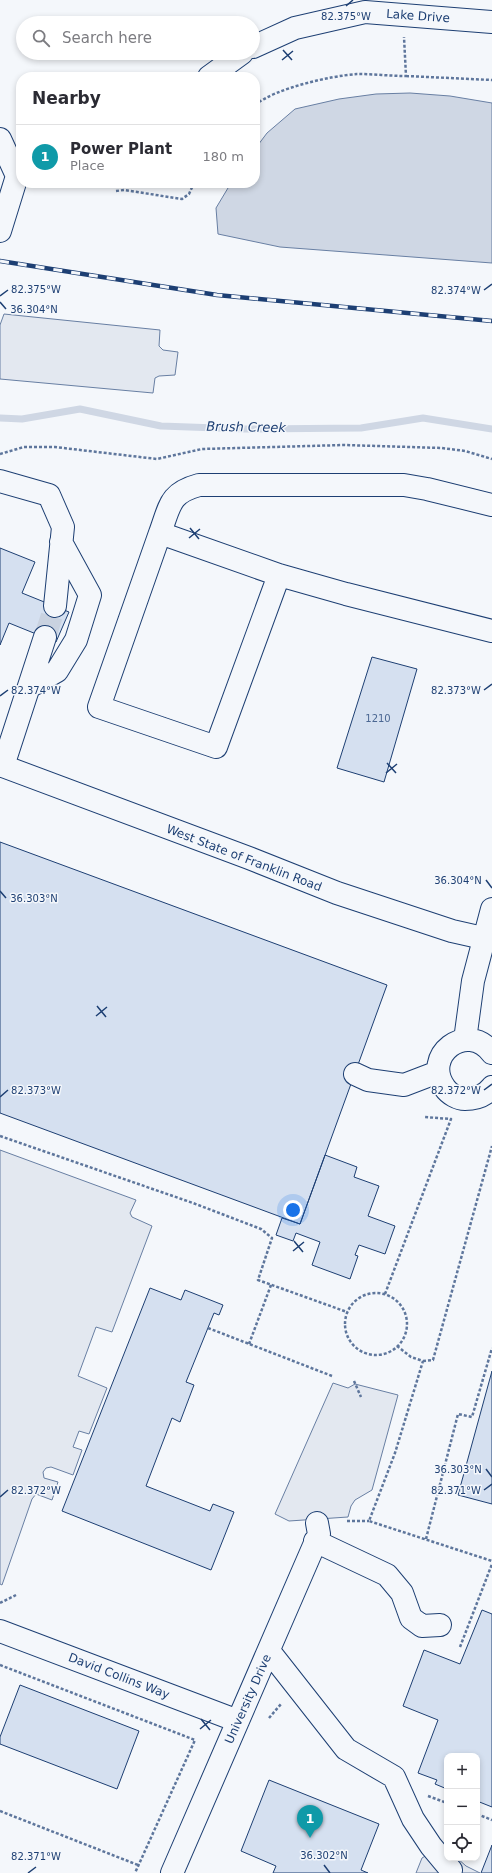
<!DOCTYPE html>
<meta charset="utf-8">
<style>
:root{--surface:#fff;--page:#f2f2f3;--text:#2b2b33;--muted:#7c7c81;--line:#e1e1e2;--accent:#c62828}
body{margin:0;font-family:"DejaVu Sans",sans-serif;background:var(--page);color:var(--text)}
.controls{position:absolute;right:12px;bottom:12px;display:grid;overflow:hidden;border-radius:8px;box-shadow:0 2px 6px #0003}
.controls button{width:36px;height:36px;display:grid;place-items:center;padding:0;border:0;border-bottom:1px solid var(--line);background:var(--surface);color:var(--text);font:20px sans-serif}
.you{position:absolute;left:293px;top:1210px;width:14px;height:14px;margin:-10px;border:3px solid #fff;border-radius:50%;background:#1a73e8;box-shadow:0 0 0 6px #1a73e833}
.badge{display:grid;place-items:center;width:26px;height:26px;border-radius:50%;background:var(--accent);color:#fff;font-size:13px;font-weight:700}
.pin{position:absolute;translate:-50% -33px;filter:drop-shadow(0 1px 2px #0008)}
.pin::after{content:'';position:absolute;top:21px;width:14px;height:12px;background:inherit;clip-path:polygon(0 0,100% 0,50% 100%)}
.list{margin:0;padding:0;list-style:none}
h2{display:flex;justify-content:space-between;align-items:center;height:52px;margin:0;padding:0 16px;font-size:17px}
h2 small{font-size:13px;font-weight:400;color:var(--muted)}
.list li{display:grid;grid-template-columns:26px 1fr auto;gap:12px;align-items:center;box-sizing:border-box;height:64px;padding:0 16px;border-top:1px solid var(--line)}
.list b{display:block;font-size:15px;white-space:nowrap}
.list p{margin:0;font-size:13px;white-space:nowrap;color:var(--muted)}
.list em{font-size:13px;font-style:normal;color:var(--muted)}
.icon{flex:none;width:22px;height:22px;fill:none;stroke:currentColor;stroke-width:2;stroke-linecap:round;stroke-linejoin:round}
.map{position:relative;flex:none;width:492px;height:1873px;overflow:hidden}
.search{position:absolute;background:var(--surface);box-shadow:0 2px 6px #0003;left:16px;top:16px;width:244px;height:44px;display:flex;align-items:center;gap:10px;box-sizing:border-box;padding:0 14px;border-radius:22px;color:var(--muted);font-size:15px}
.panel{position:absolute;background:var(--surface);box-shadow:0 2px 6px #0003;left:16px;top:72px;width:244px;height:116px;border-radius:16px}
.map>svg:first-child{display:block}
.parking{fill:#e3e8f0;stroke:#687fa3}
.water{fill:#cfd7e4;stroke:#687fa3}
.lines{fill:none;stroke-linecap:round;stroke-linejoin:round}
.stream{stroke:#cfd7e4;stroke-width:7}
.building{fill:#d5e0f0;stroke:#1d3f73}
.minor-tunnel{stroke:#c9d2e0;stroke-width:22;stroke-dasharray:22 11;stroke-linecap:butt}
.minor-casing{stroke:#1d3f73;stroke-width:24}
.highway-casing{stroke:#1d3f73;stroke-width:24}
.path{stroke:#5e769c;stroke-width:2.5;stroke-dasharray:3 2;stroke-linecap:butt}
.minor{stroke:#f4f7fb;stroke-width:22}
.highway{stroke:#f4f7fb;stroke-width:22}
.rail-casing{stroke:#1d3f73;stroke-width:4.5}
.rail{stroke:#f4f7fb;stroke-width:3;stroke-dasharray:9;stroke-linecap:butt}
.ticks{fill:none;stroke:#1d3f73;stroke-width:1.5}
.labels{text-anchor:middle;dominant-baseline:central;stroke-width:3;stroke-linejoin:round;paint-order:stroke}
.number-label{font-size:10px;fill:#4b6792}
.street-label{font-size:12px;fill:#1d3f73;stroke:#f4f7fb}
.water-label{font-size:13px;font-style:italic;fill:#1d3f73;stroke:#f4f7fb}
.ticks-label{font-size:10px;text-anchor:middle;fill:#1d3f73;stroke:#f4f7fb;stroke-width:3;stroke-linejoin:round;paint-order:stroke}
</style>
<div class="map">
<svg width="492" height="1873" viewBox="0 0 492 1873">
<rect width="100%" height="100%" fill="#f4f7fb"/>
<path class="parking" d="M4 314 160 330 159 346 163 350 178 352 175 375 159 376 155 378 153 393 0 379V325Z
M0 1150 136 1200 130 1213 132 1217 152 1226 112 1332 96 1327 78 1376 107 1388 89 1434 79 1431 73 1447 82 1450 73 1475 51 1467 46 1468 43 1472 44 1478 58 1482 52 1500 36 1494 32 1499 2 1585 0 1584Z
M333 1383 348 1388 355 1384 398 1395 372 1490 355 1500 351 1506 348 1517 289 1521 275 1514Z
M444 1845 447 1848V1858H457L466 1866 480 1873H416L422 1858Z"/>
<path class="water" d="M410 93 450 96 492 103V263L280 247 218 234 216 208 231 183H255V149L267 133 295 109 339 99 376 94Z"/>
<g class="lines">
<path class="stream" d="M0 418 22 419 80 409 161 426 245 429 361 428 423 418 492 429"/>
</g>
<path class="building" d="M0 548 35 562 22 593 69 612 56 642 9 623 0 645Z
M372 657 417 669 384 782 337 768Z
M0 842 387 985 300 1224 0 1113Z
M325 1155 357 1167 354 1177 379 1186 368 1216 395 1226 385 1254 359 1245 355 1255 358 1256 350 1279 312 1265 320 1242 296 1233 293 1241 276 1235 282 1218 300 1224Z
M150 1288 181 1300 185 1290 223 1305 219 1315 214 1313 186 1382 194 1385 180 1422 172 1418 146 1486 210 1511 213 1504 234 1512 211 1570 62 1511Z
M492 1371V1504L458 1495Z
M482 1610 492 1614V1807L477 1801V1756H447V1789L435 1784 437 1780 418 1773 438 1720 403 1706 424 1650 460 1664Z
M20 1685 139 1731 117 1789 0 1744V1737Z
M269 1780 379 1824 361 1870 368 1873H273L276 1866 241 1851Z
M492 1845V1873H481Z"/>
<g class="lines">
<path class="minor-tunnel" d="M45 637 55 606"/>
<defs>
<path id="minor" d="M253 47 295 28 365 12 492 22
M209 77 242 53
M0 139 17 176
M0 231 17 176
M0 481 49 495 63 527 55 606
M492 505 427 489 404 485H199C169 493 170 506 160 533L279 575 346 594 492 631
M160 533 99 707 216 747 279 575
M29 687 57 671 76 640 90 595 61 542
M3 766 45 637
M465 1040 473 981 492 909
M492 1053C467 1020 421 1056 445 1088 449 1094 458 1099 465 1099 476 1099 486 1095 492 1087
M355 1074 368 1080 404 1085 438 1072
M315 1541 387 1575 402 1593 411 1618 422 1626 440 1625
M0 1631 238 1721
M269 1651 346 1749 394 1777 413 1819 431 1846 451 1870 450 1873
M172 1873 319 1534 317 1523"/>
<path id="highway" d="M0 765 249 858 337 893 452 931 492 940"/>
</defs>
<use href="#minor" class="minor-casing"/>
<use href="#highway" class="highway-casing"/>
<path class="path" d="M406 76 492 80
M255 105C276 88 330 76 357 74 373 74 390 76 406 76L404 37
M116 191 124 190 182 199 189 194 194 183
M0 454 24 447H55L157 459 202 449 344 445 442 448 465 451 492 459
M0 1136 193 1203 261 1229 272 1238 258 1280 347 1312
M345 1324a31 31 0 1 1 62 0a31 31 0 1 1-62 0Z
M385 1294 451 1119 425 1117
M208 1328 332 1376
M249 1344 271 1285
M397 1346 411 1357 423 1361 395 1453 369 1521 492 1561
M423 1361 433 1360 492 1146
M354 1381 361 1397
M347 1521H369
M426 1539 458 1414 472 1417 492 1348
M0 1603 16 1595
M460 1647 492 1564
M0 1665 195 1740 135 1873
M269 1718 281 1704
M428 1796 447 1803
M0 1811 138 1865
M477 1814 492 1820"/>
<use href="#minor" class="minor"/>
<use href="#highway" class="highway"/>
<defs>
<path id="rail" d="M0 261 217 295 492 321"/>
</defs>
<use href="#rail" class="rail-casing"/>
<use href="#rail" class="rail"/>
</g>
<path class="ticks" d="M346 6 353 0M283 50 292 60M282 60 293 51M484 290 492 284M0 296 8 290M0 302 6 309M190 528 199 539M189 538 200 529M484 690 492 684M0 696 8 690M387 763 396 773M386 773 397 764M486 880 492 888M0 891 6 898M97 1006 106 1017M96 1016 107 1007M484 1090 492 1084M0 1097 8 1090M294 1241 303 1252M293 1251 304 1242M486 1469 492 1477M484 1490 492 1484M0 1497 8 1490M201 1719 210 1730M200 1729 211 1720M324 1865 330 1873M28 1873 36 1867"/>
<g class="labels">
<g class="number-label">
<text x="378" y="718">1210</text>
</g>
<g class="street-label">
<text transform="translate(418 16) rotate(4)">Lake Drive</text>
<text transform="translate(244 858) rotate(21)">West State of Franklin Road</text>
<text transform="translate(119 1676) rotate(21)">David Collins Way</text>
<text transform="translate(248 1699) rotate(-66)">University Drive</text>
</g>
<g class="water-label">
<text transform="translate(246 427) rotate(1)">Brush Creek</text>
</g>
</g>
<g class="ticks-label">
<text x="346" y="20">82.375°W</text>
<text x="36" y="293">82.375°W</text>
<text x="456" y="294">82.374°W</text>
<text x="34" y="313">36.304°N</text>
<text x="36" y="694">82.374°W</text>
<text x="456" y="694">82.373°W</text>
<text x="458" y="884">36.304°N</text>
<text x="34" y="902">36.303°N</text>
<text x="36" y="1094">82.373°W</text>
<text x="456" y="1094">82.372°W</text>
<text x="458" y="1473">36.303°N</text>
<text x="36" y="1494">82.372°W</text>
<text x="456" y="1494">82.371°W</text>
<text x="324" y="1859">36.302°N</text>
<text x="36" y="1860">82.371°W</text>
</g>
</svg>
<div class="controls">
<button>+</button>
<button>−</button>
<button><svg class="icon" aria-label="locate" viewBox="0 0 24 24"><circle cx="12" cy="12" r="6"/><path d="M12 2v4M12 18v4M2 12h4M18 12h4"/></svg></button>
</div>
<div class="you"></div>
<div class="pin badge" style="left:310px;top:1838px;background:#0f9aa8">1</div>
<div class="search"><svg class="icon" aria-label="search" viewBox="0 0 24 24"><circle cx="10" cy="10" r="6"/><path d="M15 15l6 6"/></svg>Search here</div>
<section class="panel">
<h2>Nearby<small></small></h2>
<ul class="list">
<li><span class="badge" style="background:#0f9aa8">1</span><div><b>Power Plant</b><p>Place</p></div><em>180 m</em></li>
</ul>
</section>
</div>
